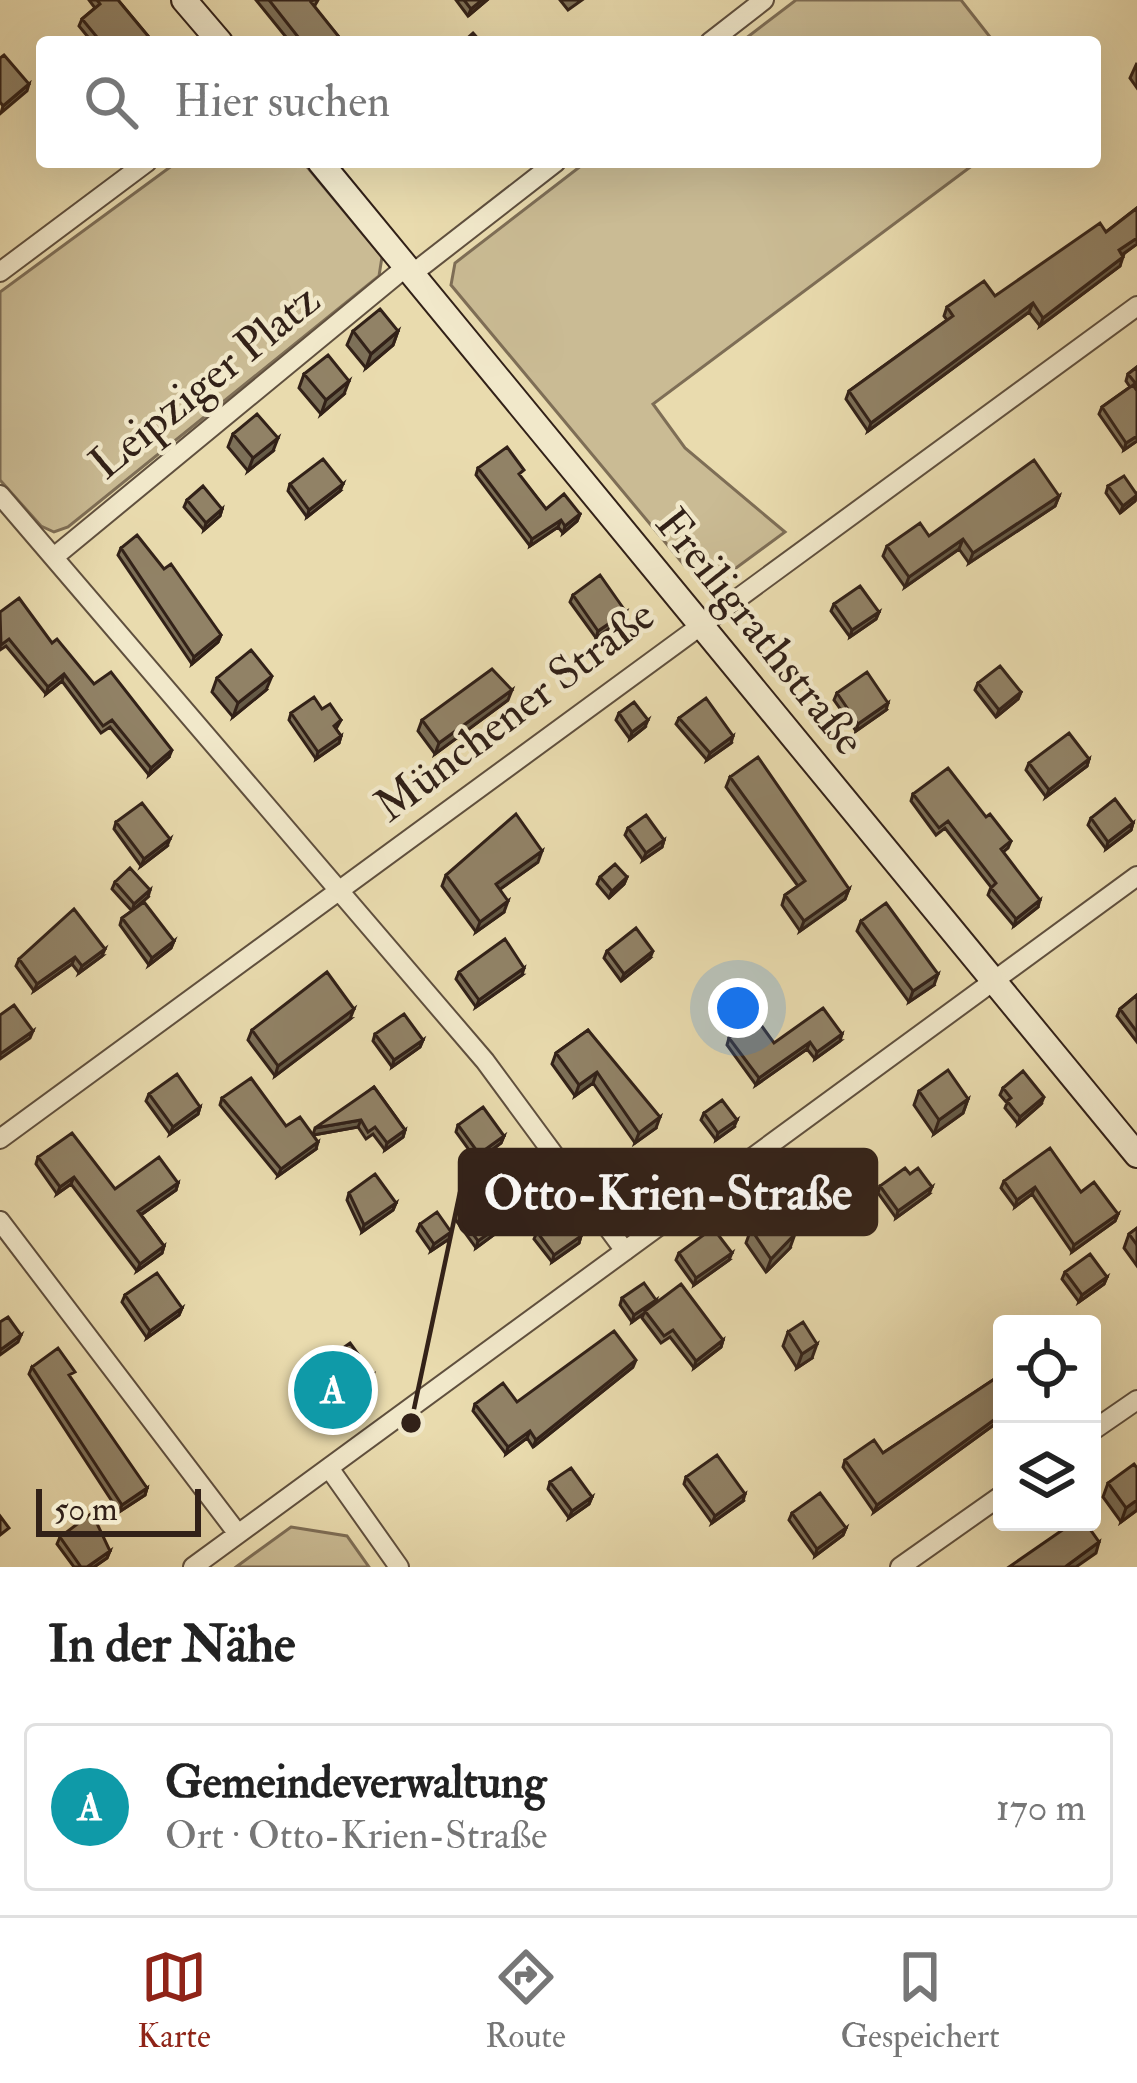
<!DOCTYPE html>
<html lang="de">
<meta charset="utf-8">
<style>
:root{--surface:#fff;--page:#f6f6f6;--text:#222;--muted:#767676;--line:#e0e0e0;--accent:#8f2418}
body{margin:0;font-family:"IM FELL Double Pica",serif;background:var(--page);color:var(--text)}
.controls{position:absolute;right:36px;bottom:36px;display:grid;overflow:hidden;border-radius:12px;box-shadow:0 12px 48px #0002}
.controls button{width:108px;height:108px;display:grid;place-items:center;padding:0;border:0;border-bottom:3px solid var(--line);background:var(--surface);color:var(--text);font:60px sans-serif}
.scale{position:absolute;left:36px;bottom:30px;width:165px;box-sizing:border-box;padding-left:12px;border:6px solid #322118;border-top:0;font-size:33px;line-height:42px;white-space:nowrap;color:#322118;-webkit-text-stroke:9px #f1e8ca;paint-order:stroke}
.you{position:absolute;left:738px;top:1008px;width:42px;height:42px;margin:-30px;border:9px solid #fff;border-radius:50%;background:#1a73e8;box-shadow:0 0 0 18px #1a73e833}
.badge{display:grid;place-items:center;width:78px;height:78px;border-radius:50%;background:var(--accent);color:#fff;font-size:39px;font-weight:700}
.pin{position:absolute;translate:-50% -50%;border:6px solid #fff;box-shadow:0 3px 12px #0006}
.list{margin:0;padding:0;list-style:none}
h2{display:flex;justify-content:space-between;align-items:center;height:156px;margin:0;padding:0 48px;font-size:51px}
h2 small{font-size:39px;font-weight:400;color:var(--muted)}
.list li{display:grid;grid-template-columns:78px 1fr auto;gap:36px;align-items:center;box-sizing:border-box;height:168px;margin:0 24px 24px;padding:0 24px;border:3px solid var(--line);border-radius:12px}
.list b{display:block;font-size:45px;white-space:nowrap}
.list p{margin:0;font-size:39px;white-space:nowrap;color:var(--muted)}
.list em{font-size:39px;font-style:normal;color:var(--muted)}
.icon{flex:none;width:66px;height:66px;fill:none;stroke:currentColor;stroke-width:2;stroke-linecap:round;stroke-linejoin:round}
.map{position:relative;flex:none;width:1137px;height:1567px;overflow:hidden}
.search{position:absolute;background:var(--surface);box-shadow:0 12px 48px #0002;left:36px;right:36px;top:36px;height:132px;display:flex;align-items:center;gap:30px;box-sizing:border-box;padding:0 42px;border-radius:12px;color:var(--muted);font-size:45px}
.sheet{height:348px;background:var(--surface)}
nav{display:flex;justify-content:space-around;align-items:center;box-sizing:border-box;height:168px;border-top:3px solid var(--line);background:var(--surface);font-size:33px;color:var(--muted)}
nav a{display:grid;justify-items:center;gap:6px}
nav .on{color:var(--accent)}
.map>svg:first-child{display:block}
.green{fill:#cabb94;stroke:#7e6e56;stroke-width:3}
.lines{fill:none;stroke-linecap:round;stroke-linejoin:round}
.street-casing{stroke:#60503e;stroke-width:22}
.secondary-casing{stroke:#322118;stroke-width:28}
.street{stroke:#f1e8ca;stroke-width:18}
.secondary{stroke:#f1e8ca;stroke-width:24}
.wall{fill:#7d7058;stroke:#322118;stroke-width:3}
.shaded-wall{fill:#665b47;stroke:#322118;stroke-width:3}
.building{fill:#918266;stroke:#322118;stroke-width:3}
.labels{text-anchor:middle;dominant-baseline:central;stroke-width:9;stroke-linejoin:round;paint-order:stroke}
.street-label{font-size:45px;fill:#322118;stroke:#f1e8ca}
.leader{fill:none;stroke:#322118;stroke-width:4.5}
.callout-dot{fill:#322118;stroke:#f1e8ca;stroke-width:4.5}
.callout{fill:#322118;stroke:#322118;stroke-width:4.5}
.callout-label{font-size:48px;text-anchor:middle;font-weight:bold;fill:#fff}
</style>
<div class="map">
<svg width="1137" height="1567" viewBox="0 0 1137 1567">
<rect width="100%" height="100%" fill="#e9dbae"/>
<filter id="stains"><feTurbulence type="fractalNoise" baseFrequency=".00167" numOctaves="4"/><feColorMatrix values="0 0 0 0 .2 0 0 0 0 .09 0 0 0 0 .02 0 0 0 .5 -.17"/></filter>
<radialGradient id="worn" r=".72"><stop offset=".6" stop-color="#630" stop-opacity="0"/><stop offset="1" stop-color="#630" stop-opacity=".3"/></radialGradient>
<path class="green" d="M796 0H961L994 42H741Z
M177 162H303L382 257 379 276 68 527 54 532 41 526 0 480V292Z
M586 162H977L653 404 685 448 785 532 732 571 685 566 451 285 455 263Z
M291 1527 347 1536 369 1567H236Z"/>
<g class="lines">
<defs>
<path id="street" d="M710 42 764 0
M0 272 147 162
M412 274 556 162
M0 495 485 1061 625 1251
M54 557 406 267
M0 1139 1137 306
M0 1221 238 1534
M1092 1431 1137 1400
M329 1468 399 1567
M193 1567 1137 876
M900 1567 1002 1495"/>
<path id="secondary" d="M184 0 220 42
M320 162 1137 1155"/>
</defs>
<use href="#street" class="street-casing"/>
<use href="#secondary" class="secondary-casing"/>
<use href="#street" class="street"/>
<use href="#secondary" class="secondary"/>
</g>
<path class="wall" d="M89 0H118L153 42H92L79 26 82 19 95 8Z
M256 0H318L314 7 343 42H290Z
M456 0H487L468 16Z
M560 0H582L568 10Z
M1137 63V88L1130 78Z
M1137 208V244L1122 255 1120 266 1040 326 1029 312 868 431 846 399 849 391 947 320 944 316 947 307 995 296 1106 232Z
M353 331H398L393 345 366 368 347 345Z
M1137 367V441L1124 450 1099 414 1102 407 1130 387 1126 381 1128 374Z
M304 374 344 394 321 414 299 388Z
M233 434 273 451 248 471 228 447Z
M478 468 521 478 546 509 580 514 577 521 563 533 558 527 530 546 476 475Z
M290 484 340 491 307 517 288 491Z
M1108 486 1137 493 1135 501 1120 513 1106 493Z
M1059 496 1055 506 969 563 959 549 905 587 883 556 887 546 929 536Z
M187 500 222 509 220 516 204 530 184 507Z
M121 548 164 569 221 635 218 642 192 664 118 555Z
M573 595 623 619 596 638 570 602Z
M834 604 879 612 876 619 850 637 831 611Z
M0 612 52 643 169 757 149 775 110 727 101 733 62 681 46 694 6 646 0 650Z
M217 678 266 690 233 717 212 692Z
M978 683 1021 692 1018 699 996 717 975 690Z
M837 693 886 710 856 731 834 700Z
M508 700 435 754 418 731 422 720Z
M322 709 341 720 336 729 341 736 339 743 316 759 289 720 291 713Z
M619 713 645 727 630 739 616 720Z
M679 718 731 743 707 760 676 724Z
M1089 759 1087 766 1046 797 1026 770 1029 763Z
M730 777 849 889 845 899 800 931 782 905 785 895 798 886 726 787Z
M913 794 986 817 1011 841 1008 848 1003 852 1038 907 1014 926 988 895 991 887 945 828 936 835 911 801Z
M1091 818 1133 823 1131 830 1106 849 1088 825Z
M116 822 167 846 141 866 114 829Z
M628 828 664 840 662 847 643 860 625 835Z
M538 862 500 889 504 912 476 932 442 886 446 875Z
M600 877H627L624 884 609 898 597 884Z
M115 882 148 897 133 910 174 941 171 948 149 965 120 925 122 918 132 911 112 889Z
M861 921 934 985 909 1002 857 931Z
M607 951 650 958 621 981 604 958Z
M102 956 79 973 72 964 34 991 16 966 19 959Z
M459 972 522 975 476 1007 456 979Z
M1137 995V1042L1117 1016 1120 1009Z
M350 1019 275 1076 248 1040 252 1030Z
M588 1030 656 1128 635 1143 593 1083 575 1096 552 1064 556 1053Z
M375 1034 423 1040 420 1047 392 1067 373 1041Z
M729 1038 774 1043 840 1041 815 1059 807 1049 756 1085 727 1045Z
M374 1087 405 1130 403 1137 385 1150 373 1134 366 1139 358 1127 313 1135Z
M1003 1088 1041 1104 1018 1124 1005 1108 1007 1103 1000 1095Z
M919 1091 968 1099 963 1113 934 1134 914 1105Z
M149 1094 200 1107 198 1114 170 1134 146 1101Z
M222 1098 286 1126 316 1149 278 1176 220 1105Z
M704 1113 734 1127 716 1140 701 1120Z
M458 1125 504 1136 501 1143 477 1161 456 1132Z
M38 1157 115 1189 178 1183 176 1190 141 1215 164 1246 162 1253 137 1271 71 1184 57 1194 36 1164Z
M801 1176 845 1193 814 1215 796 1189Z
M1004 1181 1081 1192 1118 1214 1115 1221 1072 1252 1032 1194 1015 1207 1001 1188Z
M880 1186 929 1194 896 1218 878 1193Z
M349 1193 396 1203 393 1210 362 1232 347 1200Z
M457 1212 510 1218 507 1225 476 1248 455 1219Z
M420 1224 449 1239 431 1251 417 1231Z
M1137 1228V1266L1124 1248 1129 1234Z
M751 1229 790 1248 766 1272 746 1243Z
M537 1232 581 1236 579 1243 552 1262 534 1239Z
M679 1253 729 1260 694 1285 676 1260Z
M1065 1272 1107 1277 1104 1284 1079 1302 1062 1279Z
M125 1295 182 1308 179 1315 147 1338 122 1302Z
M622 1298 656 1300 654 1303 723 1340 721 1347 694 1368 670 1337 661 1343 642 1318 644 1313 632 1322 620 1305Z
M788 1332 812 1358 797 1368 783 1346Z
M32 1367 147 1488 145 1495 119 1512 29 1374Z
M633 1367 533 1447 527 1438 506 1454 473 1411 475 1404 517 1402Z
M1002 1374V1419L874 1512 843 1467 845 1460 883 1453Z
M303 1376 368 1389 321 1423 298 1390Z
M1137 1468V1510L1121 1522 1103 1497 1108 1483Z
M686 1477 743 1501 712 1523 684 1484Z
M550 1482 592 1497 589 1504 569 1518 548 1489Z
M792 1513 846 1528 843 1535 815 1556 789 1520Z
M60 1537 110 1551 107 1558 94 1567H74L57 1544Z"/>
<path class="shaded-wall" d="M482 0H487L468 16 471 9Z
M29 84 27 91 1 113 3 106Z
M1137 238V244L1116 259 1119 250Z
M1123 257 1120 266 1040 326 1043 318Z
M1033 303 1029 312 868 431 871 423Z
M398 331 393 345 366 368 371 354Z
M349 381 344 394 321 414 326 400Z
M1137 436V441L1124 450 1126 443Z
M278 438 273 451 248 471 253 458Z
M343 484 340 491 307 517 309 510Z
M1137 495 1135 501 1120 513 1123 506Z
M1059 496 1055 506 969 563 973 553Z
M222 509 220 516 204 530 206 523Z
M580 514 577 521 563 533 565 526Z
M561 520 558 527 530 546 532 539Z
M963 539 959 549 905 587 909 577Z
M626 612 623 619 596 638 598 631Z
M879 612 876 619 850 637 852 630Z
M221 635 218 642 192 664 194 657Z
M64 674 62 681 46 694 48 687Z
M272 676 266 690 233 717 238 703Z
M512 690 508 700 435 754 439 743Z
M1021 692 1018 699 996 717 999 710Z
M888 703 886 710 856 731 858 724Z
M648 720 645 727 630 739 632 732Z
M341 736 339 743 316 759 318 752Z
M733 736 731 743 707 760 710 753Z
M172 750 169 757 149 775 151 768Z
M1089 759 1087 766 1046 797 1049 790Z
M1133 823 1131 830 1106 849 1108 842Z
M170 839 167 846 141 866 144 859Z
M664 840 662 847 643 860 646 853Z
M542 851 538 862 492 895 496 884Z
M627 877 624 884 609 898 612 891Z
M849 889 845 899 800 931 804 921Z
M150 890 148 897 132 911 134 904Z
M1040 900 1038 907 1014 926 1016 919Z
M508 901 504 912 476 932 480 922Z
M174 941 171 948 149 965 152 958Z
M105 949 102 956 79 973 82 966Z
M653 951 650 958 621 981 624 974Z
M75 957 72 964 34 991 37 984Z
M524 968 522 975 476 1007 479 1000Z
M938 974 934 985 909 1002 913 991Z
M354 1009 350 1019 275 1076 278 1066Z
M33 1031 30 1038 0 1059V1054Z
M842 1034 840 1041 815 1059 817 1052Z
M423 1040 420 1047 392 1067 394 1060Z
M810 1042 807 1049 756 1085 759 1078Z
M597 1072 593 1083 575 1096 579 1085Z
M1044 1097 1041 1104 1018 1124 1020 1117Z
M968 1099 963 1113 934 1134 939 1120Z
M200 1107 198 1114 170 1134 173 1127Z
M660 1117 656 1128 635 1143 639 1133Z
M361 1120 358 1127 313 1135 315 1128Z
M737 1120 734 1127 716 1140 718 1133Z
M405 1130 403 1137 385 1150 387 1143Z
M504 1136 501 1143 477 1161 479 1154Z
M318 1142 316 1149 278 1176 281 1169Z
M74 1177 71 1184 57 1194 60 1187Z
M850 1179 845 1193 814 1215 819 1201Z
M178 1183 176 1190 136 1218 138 1211Z
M932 1187 929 1194 896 1218 898 1211Z
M1035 1187 1032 1194 1015 1207 1017 1200Z
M396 1203 393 1210 362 1232 364 1225Z
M1118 1214 1115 1221 1072 1252 1074 1245Z
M510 1218 507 1225 476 1248 478 1241Z
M451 1232 449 1239 431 1251 434 1244Z
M795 1234 790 1248 766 1272 771 1259Z
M581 1236 579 1243 552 1262 554 1255Z
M164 1246 162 1253 137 1271 140 1264Z
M732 1253 729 1260 694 1285 696 1278Z
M1107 1277 1104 1284 1079 1302 1082 1295Z
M656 1300 653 1307 632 1322 634 1315Z
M182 1308 179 1315 147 1338 150 1331Z
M21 1335 18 1342 0 1355V1350Z
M723 1340 721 1347 694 1368 696 1361Z
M817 1344 812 1358 797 1368 802 1354Z
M636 1360 633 1367 533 1447 536 1440Z
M373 1375 368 1389 321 1423 326 1409Z
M1002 1414V1419L874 1512 877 1505Z
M530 1431 527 1438 506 1454 508 1447Z
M147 1488 145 1495 119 1512 122 1505Z
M745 1494 743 1501 712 1523 715 1516Z
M592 1497 589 1504 569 1518 572 1511Z
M1137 1500V1510L1121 1522 1126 1508Z
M846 1528 843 1535 815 1556 817 1549Z
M1099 1542 1096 1553 1076 1567H1065Z
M110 1551 107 1558 94 1567H87Z"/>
<path class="building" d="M97 0H118L153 42H101L82 19 100 4Z
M269 0H313L311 2 343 42H302Z
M464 0H482L471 9Z
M473 33 481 42H463Z
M4 55 29 84 3 106 0 102V58Z
M1137 208V238L1119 250 1123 257 1043 318 1033 303 871 423 849 391 953 316 947 307 984 281 995 296 1100 223 1106 232Z
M380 309 398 331 371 354 353 331Z
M328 355 349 381 326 400 304 374Z
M1137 367V383L1136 384 1128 374Z
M1133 385 1137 391V436L1126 443 1102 407Z
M257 414 278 438 253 458 233 434Z
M507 447 524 470 519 474 546 509 564 494 580 514 565 526 561 520 532 539 478 468Z
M323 459 343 484 309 510 290 484Z
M1034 460 1059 496 973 553 963 539 909 577 887 546 920 523 929 536Z
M1124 476 1137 495 1123 506 1108 486Z
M203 486 222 509 206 523 187 500Z
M137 535 164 569 171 564 221 635 194 657 121 548Z
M600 575 626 612 598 631 573 595Z
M860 586 879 612 852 630 834 604Z
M19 598 52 643 57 639 94 684 111 672 172 750 151 768 112 720 103 726 64 674 48 687 9 639 1 645 0 612Z
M251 650 272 676 238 703 217 678Z
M1000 666 1021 692 999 710 978 683Z
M492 669 512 690 439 743 422 720Z
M867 672 888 703 858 724 837 693Z
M314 697 322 709 330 704 341 720 334 726 341 736 318 752 291 713Z
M706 698 733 736 710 753 679 718Z
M634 702 648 720 632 732 619 713Z
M1069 733 1089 759 1049 790 1029 763Z
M758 757 849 889 804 921 785 895 805 881 730 777Z
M948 768 986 817 990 814 1011 841 1001 849 1040 900 1016 919 991 888 996 883 948 821 939 828 913 794Z
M1115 799 1133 823 1108 842 1091 818Z
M142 803 170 839 144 859 116 822Z
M516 814 542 851 496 884 508 901 480 922 446 875Z
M646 815 664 840 646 853 628 828Z
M615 864 627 877 612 891 600 877Z
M130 868 150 890 134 904 115 882Z
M144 902 174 941 152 958 122 918Z
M886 903 938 974 913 991 861 921Z
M74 909 105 949 82 966 75 957 37 984 19 959Z
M636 928 653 951 624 974 607 951Z
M505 939 524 968 479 1000 459 972Z
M327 972 354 1009 278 1066 252 1030Z
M1137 995V1032L1120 1009Z
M14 1005 33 1031 0 1054V1015Z
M823 1008 842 1034 817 1052 810 1042 759 1078 729 1038 756 1018 774 1043Z
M404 1014 423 1040 394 1060 375 1034Z
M588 1030 660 1117 639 1133 597 1072 579 1085 556 1053Z
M948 1070 968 1099 939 1120 919 1091Z
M1023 1071 1044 1097 1020 1117 1007 1101 1011 1098 1003 1088Z
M177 1074 200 1107 173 1127 149 1094Z
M251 1078 286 1126 300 1117 318 1142 281 1169 222 1098Z
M374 1087 405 1130 387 1143 375 1127 368 1132 361 1120 315 1128Z
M722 1100 737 1120 718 1133 704 1113Z
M483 1107 504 1136 479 1154 458 1125Z
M72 1133 115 1189 159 1157 178 1183 138 1211 164 1246 140 1264 74 1177 60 1187 38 1157Z
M1050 1148 1081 1192 1094 1182 1118 1214 1074 1245 1035 1187 1017 1200 1004 1181Z
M905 1168 910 1174 918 1168 932 1187 898 1211 880 1186Z
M375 1174 396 1203 364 1225 349 1193Z
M490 1190 510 1218 478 1241 457 1212Z
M777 1209 795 1234 771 1259 751 1229Z
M437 1212 451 1232 434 1244 420 1224Z
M563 1212 581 1236 554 1255 537 1232Z
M713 1228 732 1253 696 1278 679 1253Z
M1137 1228V1245L1129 1234Z
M1090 1254 1107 1277 1082 1295 1065 1272Z
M157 1273 182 1308 150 1331 125 1295Z
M644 1283 656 1300 634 1315 622 1298Z
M681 1284 723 1340 696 1361 673 1330 664 1336 645 1311Z
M8 1317 21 1335 0 1350V1322Z
M803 1322 817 1344 802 1354 788 1332Z
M614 1331 636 1360 536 1440 530 1431 508 1447 475 1404 503 1383 517 1402Z
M350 1343 373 1375 326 1409 303 1376Z
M58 1348 75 1372 69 1375 147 1488 122 1505 32 1367Z
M1002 1374V1414L877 1505 845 1460 874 1440 883 1453Z
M717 1455 745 1494 715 1516 686 1477Z
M1134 1464 1137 1468V1500L1126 1508 1108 1483Z
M571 1468 592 1497 572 1511 550 1482Z
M820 1493 846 1528 817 1549 792 1513Z
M92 1513 110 1551 87 1567H81L60 1537Z
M0 1516 9 1528 0 1535Z
M1074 1522H1085L1099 1542 1065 1567H1009Z"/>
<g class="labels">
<g class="street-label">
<text transform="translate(205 382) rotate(-39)">Leipziger Platz</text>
<text transform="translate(760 632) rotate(51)">Freiligrathstraße</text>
<text transform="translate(515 711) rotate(-37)">Münchener Straße</text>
</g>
</g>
<path class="leader" d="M411 1423L460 1192"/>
<circle class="callout-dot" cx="411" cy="1423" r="12"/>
<rect class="callout" x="460" y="1150" width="416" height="84" rx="12"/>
<g class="callout-label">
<text x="668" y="1209">Otto-Krien-Straße</text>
</g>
<rect width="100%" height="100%" filter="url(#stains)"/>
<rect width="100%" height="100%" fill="url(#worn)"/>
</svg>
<div class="controls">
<button><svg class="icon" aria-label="locate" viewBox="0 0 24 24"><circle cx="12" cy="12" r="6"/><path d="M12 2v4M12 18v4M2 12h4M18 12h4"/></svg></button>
<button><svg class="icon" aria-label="layers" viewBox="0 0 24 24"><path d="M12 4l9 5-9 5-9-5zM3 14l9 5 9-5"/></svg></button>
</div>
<div class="scale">50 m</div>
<div class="you"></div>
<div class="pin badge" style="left:333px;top:1390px;background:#0f9aa8">A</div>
<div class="search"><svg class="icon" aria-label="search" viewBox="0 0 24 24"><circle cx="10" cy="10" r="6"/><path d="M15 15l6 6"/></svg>Hier suchen</div>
</div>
<section class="sheet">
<h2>In der Nähe<small></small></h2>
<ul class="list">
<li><span class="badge" style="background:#0f9aa8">A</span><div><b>Gemeindeverwaltung</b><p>Ort · Otto-Krien-Straße</p></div><em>170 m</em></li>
</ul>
</section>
<nav>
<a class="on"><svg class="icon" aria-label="map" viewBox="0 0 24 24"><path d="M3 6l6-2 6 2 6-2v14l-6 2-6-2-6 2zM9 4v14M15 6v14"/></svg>Karte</a>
<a><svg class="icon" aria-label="directions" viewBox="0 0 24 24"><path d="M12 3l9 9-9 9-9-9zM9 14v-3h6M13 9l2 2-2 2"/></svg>Route</a>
<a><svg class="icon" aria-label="saved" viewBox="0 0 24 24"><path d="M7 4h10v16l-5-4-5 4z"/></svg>Gespeichert</a>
</nav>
